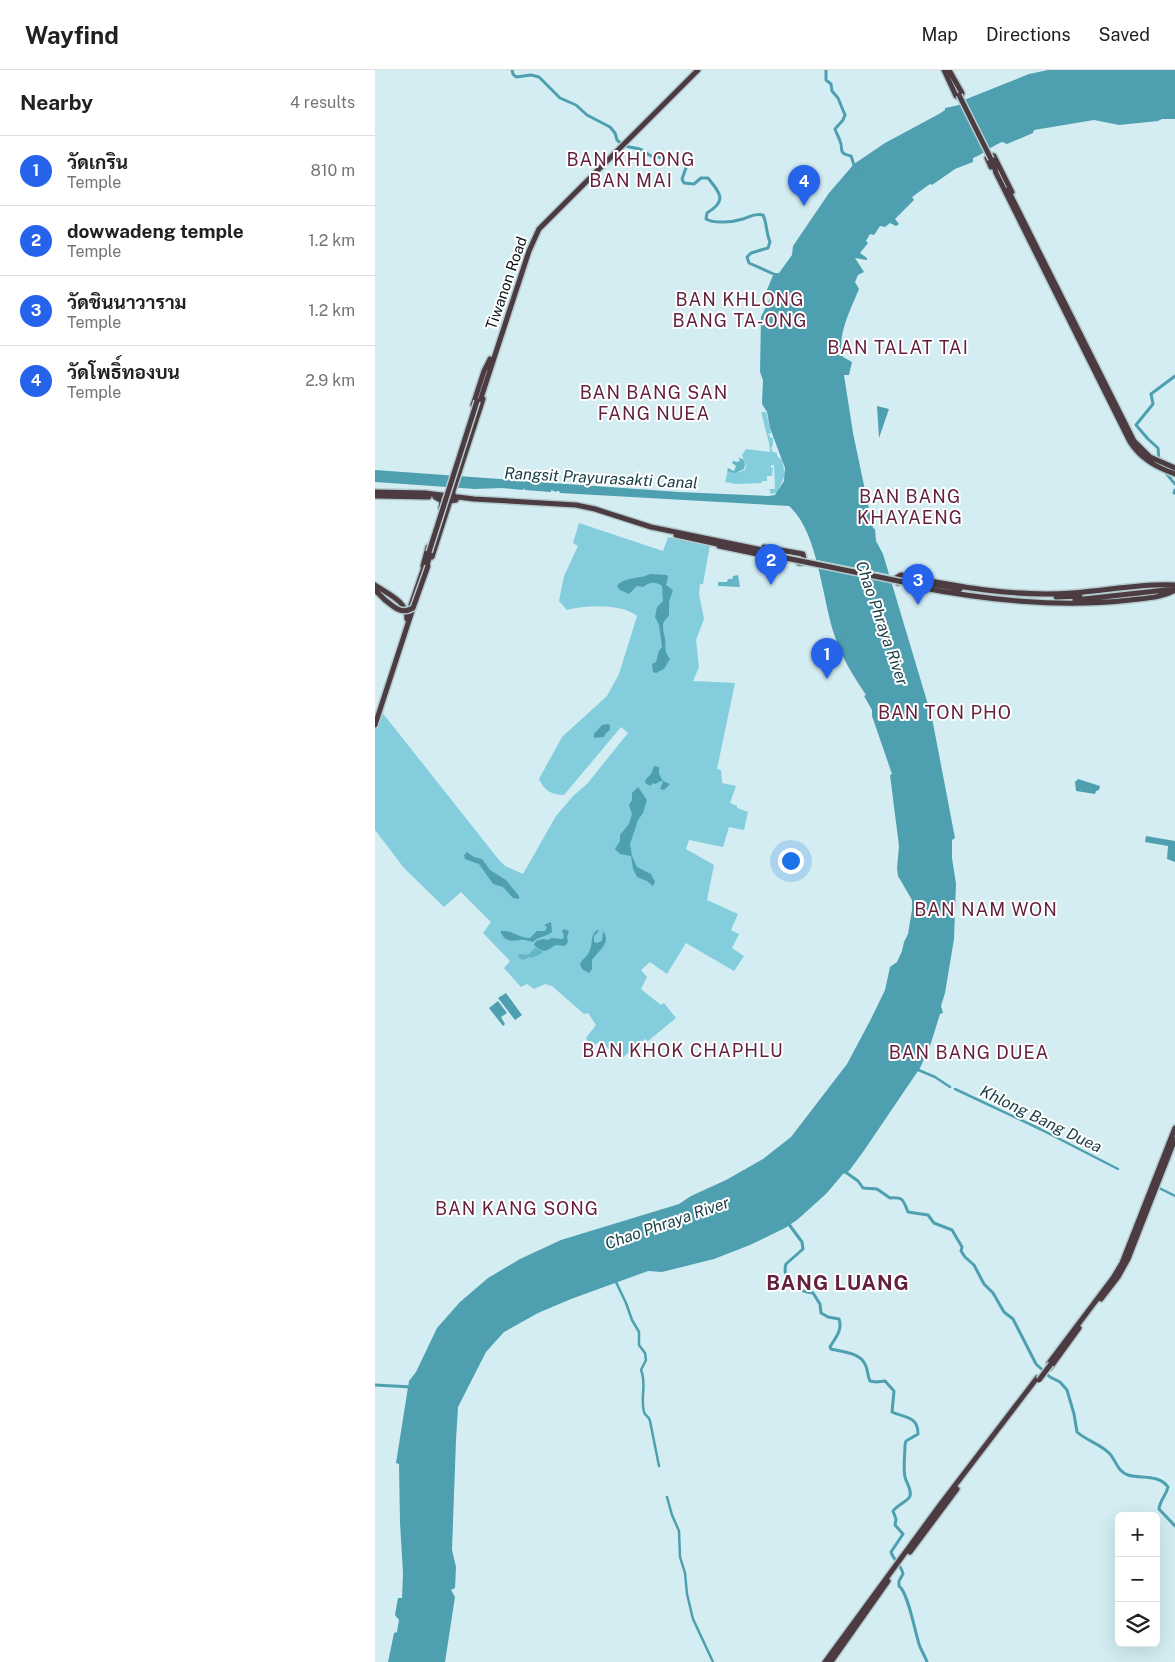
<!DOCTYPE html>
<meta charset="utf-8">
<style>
:root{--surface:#fff;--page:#f2f2f2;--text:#202124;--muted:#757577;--line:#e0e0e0;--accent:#2563eb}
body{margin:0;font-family:"Public Sans",Sarabun,sans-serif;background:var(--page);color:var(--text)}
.controls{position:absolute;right:15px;bottom:15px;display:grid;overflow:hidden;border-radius:8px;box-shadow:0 5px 20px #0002}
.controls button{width:45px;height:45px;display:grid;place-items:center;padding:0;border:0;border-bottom:1px solid var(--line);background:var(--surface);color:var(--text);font:25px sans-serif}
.you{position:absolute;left:415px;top:790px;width:18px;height:18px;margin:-12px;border:4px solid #fff;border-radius:50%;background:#1a73e8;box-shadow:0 0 0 8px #1a73e833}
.badge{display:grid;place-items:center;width:32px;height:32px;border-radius:50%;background:var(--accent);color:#fff;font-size:16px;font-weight:700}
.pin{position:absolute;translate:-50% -41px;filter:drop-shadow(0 1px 2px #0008)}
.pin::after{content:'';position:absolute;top:26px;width:18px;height:15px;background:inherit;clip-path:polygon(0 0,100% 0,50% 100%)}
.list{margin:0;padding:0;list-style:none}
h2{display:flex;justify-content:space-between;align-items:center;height:65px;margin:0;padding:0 20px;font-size:21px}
h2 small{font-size:16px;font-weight:400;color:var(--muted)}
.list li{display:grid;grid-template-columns:32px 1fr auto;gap:15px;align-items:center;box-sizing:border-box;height:70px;padding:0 20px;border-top:1px solid var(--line)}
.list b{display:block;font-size:19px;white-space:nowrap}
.list p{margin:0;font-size:16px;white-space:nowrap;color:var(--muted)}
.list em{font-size:16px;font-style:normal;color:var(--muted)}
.icon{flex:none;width:28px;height:28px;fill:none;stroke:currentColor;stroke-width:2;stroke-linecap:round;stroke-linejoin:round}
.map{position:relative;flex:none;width:800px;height:1592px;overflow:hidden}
header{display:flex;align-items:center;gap:30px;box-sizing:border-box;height:70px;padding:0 25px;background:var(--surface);border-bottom:1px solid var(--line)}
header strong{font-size:24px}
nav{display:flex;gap:28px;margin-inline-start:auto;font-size:18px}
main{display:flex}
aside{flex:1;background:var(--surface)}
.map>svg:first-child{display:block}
.green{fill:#83cddc}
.forest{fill:#64b6c5}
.water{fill:#4ea0b0}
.pier{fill:#d3edf2}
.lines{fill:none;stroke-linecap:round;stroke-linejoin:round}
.canal{stroke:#4ea0b0;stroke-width:2.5}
.river{stroke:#4ea0b0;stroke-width:3}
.major-casing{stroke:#b3cace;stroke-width:8}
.major{stroke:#4c3c41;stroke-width:5}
.major-bridge-casing{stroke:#b3cace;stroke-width:8;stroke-linecap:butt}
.major-bridge{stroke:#4c3c41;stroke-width:5}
.labels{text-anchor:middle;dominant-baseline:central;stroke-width:4;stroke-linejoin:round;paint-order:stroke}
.street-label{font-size:15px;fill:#0a1314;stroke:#fff}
.water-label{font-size:16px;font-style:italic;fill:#1b4148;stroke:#fff}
.quarter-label{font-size:18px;letter-spacing:1px;fill:#64213d;stroke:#fff}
.district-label{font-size:20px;font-weight:bold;letter-spacing:1px;fill:#64213d;stroke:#fff}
</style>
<header>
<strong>Wayfind</strong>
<nav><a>Map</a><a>Directions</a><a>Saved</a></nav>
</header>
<main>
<aside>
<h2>Nearby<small>4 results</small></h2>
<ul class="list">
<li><span class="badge">1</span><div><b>วัดเกริน</b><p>Temple</p></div><em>810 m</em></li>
<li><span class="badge">2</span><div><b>dowwadeng temple</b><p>Temple</p></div><em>1.2 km</em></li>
<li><span class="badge">3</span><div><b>วัดชินนาวาราม</b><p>Temple</p></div><em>1.2 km</em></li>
<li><span class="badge">4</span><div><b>วัดโพธิ์ทองบน</b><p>Temple</p></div><em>2.9 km</em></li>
</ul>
</aside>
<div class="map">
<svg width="800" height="1592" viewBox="0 0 800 1592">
<rect width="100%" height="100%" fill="#d3edf2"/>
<path class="green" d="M386 342H391L396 363 393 364 396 368H398V375L396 378 398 382 402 383V386L407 390 410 405 402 423 396 424 394 419H400L399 395H396V398L398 397 397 406H392V411H387V413L361 414 350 412 353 400 361 402 362 400 364 402 370 400 371 396 367 385 371 379 395 382 396 389 394 373Z
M204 453 288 481 293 467 335 475 328 514H325L324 524 329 549 321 570 324 597 318 611 360 613 342 699 346 700 347 713 361 716 355 733 362 736V738L373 742 369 760 354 757 348 777 314 770 311 779 339 795 332 830 363 844 356 860 364 864 357 878 369 886 359 901 311 873 292 904 275 892 266 900 272 907 266 919 286 935 289 933 301 948 273 971 270 969 247 988 239 979 235 980 225 971 216 978 211 968 221 955 213 943 209 944 177 916 170 914 159 919 152 914 146 917 129 898 135 891 108 863 116 852 86 822 69 837 29 798 0 760V658L6 641 124 790 130 796 148 804 181 746 199 725 212 714 253 663 246 657 189 725C176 725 169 720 164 709L187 667 232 626 244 604 262 546C247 533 209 535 192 540L184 531 189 506 203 476 198 473Z"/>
<path class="forest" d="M363 387 369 390 370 395 369 399 360 403 352 401 353 398 359 401 361 396 357 393 358 391 363 392 365 390Z
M363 505 365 517 343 516V512H352L353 509H357L358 506Z
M160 878 167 881V883L157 888 154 887 148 890 143 887 144 884 153 885Z"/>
<path class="water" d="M673 0H800V49H787L783 51 744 55 719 50 659 60 658 63 632 74 627 72C616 76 609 84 598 88V92L580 99 557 115 555 114 537 127 539 130 520 149 524 154 521 156 515 153 510 157 505 156 499 165 495 164 491 171 493 173 485 183 492 188V190L480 188 489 202 483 205 480 212 484 219C476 239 461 266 468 287L477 292 474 305H469L478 363 498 458 500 459 501 471 508 484 557 648 580 768 577 770V788L581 814 579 869 570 923 566 936 568 943 565 944 556 973 545 998 488 1082 474 1101 468 1104 451 1124 422 1150 410 1158 375 1175 339 1189 287 1202 273 1201 196 1229 163 1243 129 1262 111 1282 83 1337 81 1370 77 1480 81 1497 80 1518 76 1520 80 1527 70 1592H13L19 1563 22 1562 24 1550 20 1545 23 1528H27L28 1503 25 1453 24 1394 21 1393 34 1311 41 1302 62 1258 85 1232 113 1208 145 1189 186 1170 304 1134 316 1126 351 1110 388 1089 416 1067 472 994 496 949 510 920 515 897 522 892 527 881 529 872 533 864 537 840V830L523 806 522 798 524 776 515 705 517 704 497 646V640L489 626 491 625C477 604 467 588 459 564 447 528 443 461 414 436L185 423 184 421H182L181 422 176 420V422L150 420 149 418 148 420 127 418 100 419 0 412V400L304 422 393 426 400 425 409 411 410 398 395 358 392 342 387 334 388 310 385 302 386 247 396 226 391 222 399 203H404L417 185 418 176 454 123 479 94 510 73 564 44 570 40V38L584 35 589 30 654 4Z
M502 336 514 339 504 368Z
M275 504 292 505 293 507 291 515 298 520 294 532V546C284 554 289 560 290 569 291 578 289 582 295 589L289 599 281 603 278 602 277 594 281 592 284 581 287 577 284 555 280 547 282 537 288 531 287 516C280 511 275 512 268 517L262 516 254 524 245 520 242 516C248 507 266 509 275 504Z
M233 654 235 655V660L231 663 229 667 219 668V664L227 655Z
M279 696 284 697V704L288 711 295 714 289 720 285 719 288 712 286 711 280 714 278 713 275 716 270 713 271 709 276 704Z
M703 709 725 716 724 720 721 721 720 724 701 721 700 712Z
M263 717 272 730 268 743 263 750 255 774 257 786 262 797 276 804 280 812 278 816 272 811 262 807 258 799 256 786 245 784 240 779 245 771V765L254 754 257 744 254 735 257 730V723Z
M771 766 800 771V792L792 789 793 776 770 772Z
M92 782 99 787 107 789 115 800 131 810 144 826V829L138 828 128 817 118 814 104 794 90 789 89 785Z
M176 852 177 862C171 867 164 866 158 872 153 871 149 869 145 870 136 871 131 872 126 863V861C137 860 144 868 155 868L162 861H170L172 857 169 855Z
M189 859 194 861 192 867 193 872 190 876 181 875C171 880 170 885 159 875L161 871 168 869 173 870 177 868 188 869 189 866 187 861Z
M222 860 224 861 219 866V872L222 873 227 871 228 861C237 873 223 881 217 890V899L214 903 207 899 205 894C207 889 213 886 215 880 218 872 215 866 222 860Z
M131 923 147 945 140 950 123 928Z
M123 931 132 943 126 947 130 954 128 956 114 938Z"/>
<path class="pier" d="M437 489 517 505 519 512 440 496Z"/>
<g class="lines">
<path class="canal" d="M541 999 560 1007 575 1017
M580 1019 665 1059 743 1099
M782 1117 800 1126
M240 1210 251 1233 257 1250 264 1262V1275L270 1283 271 1290 266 1300C272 1314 265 1328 269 1342 270 1346 275 1347 275 1351 278 1366 281 1381 284 1396
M292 1427 297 1445 304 1461 305 1487 310 1503 312 1524 318 1549 338 1592"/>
<path class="river" d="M137 0 138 4 141 7 156 5 164 7 185 28 201 35 212 45 235 57 240 63 242 70 249 76 265 79 276 86 308 91 312 95 307 109 309 113 319 114 326 108H333C346 124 352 131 332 143L331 149C340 154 358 152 368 149 375 147 379 143 388 145 392 153 391 163 395 172L393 178 376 183 372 187 374 193 401 205
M451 0V10L456 14 457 21 463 28 470 45 468 50 460 59C461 63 464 67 465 71 469 80 462 83 476 86L480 98
M784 390 783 378 773 369 761 355 778 334 776 324 800 306
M790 402 800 414
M799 423 800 420
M469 1101 483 1111 488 1118 502 1119 515 1128C529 1127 528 1130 533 1142L553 1145 559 1153 577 1160 587 1177 586 1181 590 1187 599 1195 609 1214 618 1223 629 1242 638 1249 661 1294 675 1307 685 1312 692 1320 699 1344 702 1362C712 1371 726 1374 735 1384 741 1391 743 1402 753 1405 766 1409 784 1404 793 1417 791 1426 785 1430 784 1439L800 1456
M413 1153 427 1172 428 1179 411 1194C406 1211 424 1222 438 1223L445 1234 446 1243 453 1247 464 1249C468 1260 460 1268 455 1277L456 1279C467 1282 484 1282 490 1294 493 1299 492 1305 495 1311L501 1312 510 1311 519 1321 517 1342C530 1348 543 1346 543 1364L531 1371 530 1375C530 1384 528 1398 530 1407 531 1413 537 1419 535 1426 534 1431 523 1434 518 1441L521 1449 520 1455 528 1464 516 1482C519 1491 527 1496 528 1504L524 1511V1516C533 1522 540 1562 544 1574 546 1580 550 1586 552 1592
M0 1315 37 1317"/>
<defs>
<path id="major" d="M569 0 581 26 583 27H586L587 23 574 0
M618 92 621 103 755 372C766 389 781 397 800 404
M616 97 612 88 615 85 619 86 637 122
M633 120 759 371 775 387 800 398
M105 331 154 181 164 159 323 0
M98 335 109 301 115 289
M0 422 50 423 99 429 201 435 220 439 276 457 407 484
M0 426 54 427
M60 427 67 431 66 438
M80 427 78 425V421L108 329
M301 465 347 475
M344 476 411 490
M389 477 428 484 429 489 427 493H424
M57 487 74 434 75 431 81 430
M48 496 53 477
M51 498 56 482
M544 512 585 519
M523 513 521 508 526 505C582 517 639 527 697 523 731 521 766 513 800 515
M0 515C13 524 32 531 32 549
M538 516C610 530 682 538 755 530 770 528 787 528 800 520
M0 520 10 530
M681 527 705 526
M700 530 800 519
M35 538 50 494
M0 655 39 535
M726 1229 743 1207 753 1189 800 1069
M674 1293 738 1208 747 1193 800 1058
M675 1298 704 1258
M535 1482 582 1419
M450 1592 565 1435 662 1308
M456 1592 513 1511"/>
</defs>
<use href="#major" class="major-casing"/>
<use href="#major" class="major"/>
<defs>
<path id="major-bridge" d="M584 25 616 89
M54 482 102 331
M406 487 543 515
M10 530C19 537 26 545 38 538L53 496
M664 1310 676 1294"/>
</defs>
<use href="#major-bridge" class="major-bridge-casing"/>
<use href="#major-bridge" class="major-bridge"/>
</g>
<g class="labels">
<g class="street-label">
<text transform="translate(131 213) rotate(-71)">Tiwanon Road</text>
</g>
<g class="water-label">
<text transform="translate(226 408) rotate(3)">Rangsit Prayurasakti Canal</text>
<text transform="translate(507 553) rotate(71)">Chao Phraya River</text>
<text transform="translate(666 1049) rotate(26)">Khlong Bang Duea</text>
<text transform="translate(292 1153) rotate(-19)">Chao Phraya River</text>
</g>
<g class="quarter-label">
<text x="256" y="89">BAN KHLONG<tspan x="256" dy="21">BAN MAI</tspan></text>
<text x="365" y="229">BAN KHLONG<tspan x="365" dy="21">BANG TA-ONG</tspan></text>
<text x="523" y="277">BAN TALAT TAI</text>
<text x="279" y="322">BAN BANG SAN<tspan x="279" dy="21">FANG NUEA</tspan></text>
<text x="535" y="426">BAN BANG<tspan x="535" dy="21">KHAYAENG</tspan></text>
<text x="570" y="642">BAN TON PHO</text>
<text x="611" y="839">BAN NAM WON</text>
<text x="308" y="980">BAN KHOK CHAPHLU</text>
<text x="594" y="982">BAN BANG DUEA</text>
<text x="142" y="1138">BAN KANG SONG</text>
</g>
<g class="district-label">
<text x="463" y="1213">BANG LUANG</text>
</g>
</g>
</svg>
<div class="controls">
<button>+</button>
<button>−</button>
<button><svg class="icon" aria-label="layers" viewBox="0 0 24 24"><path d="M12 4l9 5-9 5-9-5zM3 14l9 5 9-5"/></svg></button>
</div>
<div class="you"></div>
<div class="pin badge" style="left:452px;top:609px">1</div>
<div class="pin badge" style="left:396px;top:515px">2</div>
<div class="pin badge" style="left:543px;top:535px">3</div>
<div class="pin badge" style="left:429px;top:136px">4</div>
</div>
</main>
